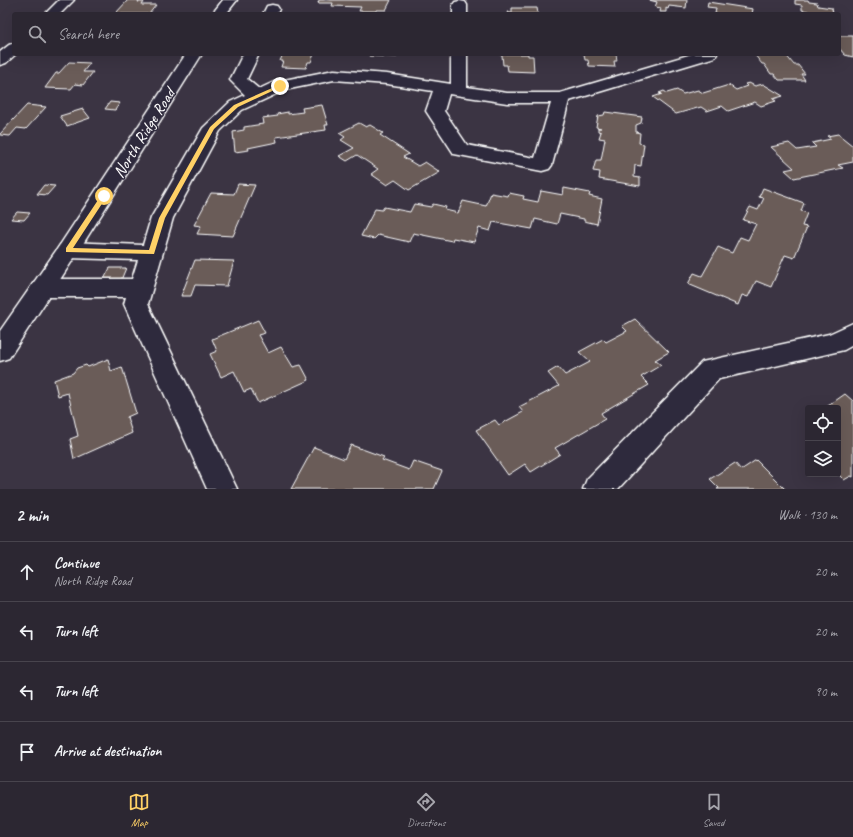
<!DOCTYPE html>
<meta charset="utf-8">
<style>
:root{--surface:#2c2732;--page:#342f3a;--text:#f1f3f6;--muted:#a6a5ac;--line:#48444d;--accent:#ffd166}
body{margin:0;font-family:Caveat,sans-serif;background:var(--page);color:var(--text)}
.controls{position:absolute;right:12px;bottom:12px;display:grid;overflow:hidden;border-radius:4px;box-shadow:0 4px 16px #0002}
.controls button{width:36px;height:36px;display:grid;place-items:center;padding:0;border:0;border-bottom:1px solid var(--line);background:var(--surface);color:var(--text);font:20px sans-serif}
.stop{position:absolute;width:12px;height:12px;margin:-9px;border:3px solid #ffd166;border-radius:50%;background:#fff}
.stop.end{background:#ffd166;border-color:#fff;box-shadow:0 1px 4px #0008}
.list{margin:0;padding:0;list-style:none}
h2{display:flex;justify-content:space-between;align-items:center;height:52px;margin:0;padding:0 16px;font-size:17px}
h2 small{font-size:13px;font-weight:400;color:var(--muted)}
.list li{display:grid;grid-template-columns:26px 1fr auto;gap:12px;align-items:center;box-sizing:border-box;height:60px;padding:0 16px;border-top:1px solid var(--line)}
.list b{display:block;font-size:15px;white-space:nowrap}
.list p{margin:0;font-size:13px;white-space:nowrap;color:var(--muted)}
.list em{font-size:13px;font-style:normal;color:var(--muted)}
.icon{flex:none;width:22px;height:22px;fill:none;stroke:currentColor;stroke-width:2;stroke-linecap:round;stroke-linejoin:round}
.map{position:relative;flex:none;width:853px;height:489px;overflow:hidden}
.search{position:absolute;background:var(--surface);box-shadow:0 4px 16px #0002;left:12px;right:12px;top:12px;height:44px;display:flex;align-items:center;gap:10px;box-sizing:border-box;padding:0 14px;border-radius:4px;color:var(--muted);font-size:15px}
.sheet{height:292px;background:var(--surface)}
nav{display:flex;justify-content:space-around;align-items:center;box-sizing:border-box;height:56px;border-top:1px solid var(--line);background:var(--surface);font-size:11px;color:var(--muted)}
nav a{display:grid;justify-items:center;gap:2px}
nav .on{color:var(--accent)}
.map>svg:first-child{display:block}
.building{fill:#6a5c59;stroke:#fff}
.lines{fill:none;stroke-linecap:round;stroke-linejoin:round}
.minor-casing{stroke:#fff;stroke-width:3}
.secondary-casing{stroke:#fff;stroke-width:3}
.minor{fill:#2f2a3d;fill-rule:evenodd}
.secondary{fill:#2f2a3d;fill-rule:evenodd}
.route{fill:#ffd166}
.labels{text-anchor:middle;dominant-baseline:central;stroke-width:3;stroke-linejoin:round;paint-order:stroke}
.street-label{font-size:17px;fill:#fff;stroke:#2f2a3d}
</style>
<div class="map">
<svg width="853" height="489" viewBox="0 0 853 489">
<rect width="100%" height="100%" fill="#3b3443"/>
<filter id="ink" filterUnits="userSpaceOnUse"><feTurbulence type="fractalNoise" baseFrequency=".025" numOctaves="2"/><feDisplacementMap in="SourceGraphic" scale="8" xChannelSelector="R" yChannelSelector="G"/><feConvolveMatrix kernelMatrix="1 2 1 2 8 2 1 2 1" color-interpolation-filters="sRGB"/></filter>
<g filter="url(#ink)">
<path class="building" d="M128 0H139L138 2H144L142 5H156L149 14H115Z
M319 0H391L386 10H376V11H359L361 7 332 6 333 3H318Z
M649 0H687L686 8 669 6 668 9 666 8V12H660L661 8 655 7 657 2Z
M795 0H808L809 2 817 3 818 6 832 8 833 14H808V11L802 10V5L795 4Z
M708 2 753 9 752 14H715L716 8 707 7Z
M512 8H537L538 14H509L508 12H512Z
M839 36H853V57L845 55 839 48Z
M283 54H314L311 62H308L306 68 281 67 283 61H280Z
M370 54H398L397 57 369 56Z
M495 54H528V56H533L534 72 508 71 507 65H503L502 55Z
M584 54H616L617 61H614L615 67 589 66 588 60H585Z
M754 54H785L794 65H798L805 74H801L805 80H779L774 74H771L764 64H762Z
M69 62 90 63 83 72H93L83 85 75 84 71 89 45 88 56 73H59Z
M749 83 755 86 763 84 783 96 773 99 776 101 761 106 755 102 728 111 722 106 707 111 701 107 676 114 653 97 662 94 659 93 664 91 667 93 677 90 683 94 698 90 703 93 729 85 736 90 747 86 745 84Z
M110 102 120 103 115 110 105 109Z
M27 105 46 107 26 129 17 128 10 136 0 135V134Z
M322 105 328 125H325L326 130 276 137 277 142 248 148 249 150 235 152 233 132 244 130V127L263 124 262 118 278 116 277 114 288 112V114L303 112 302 108Z
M83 109 90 118 67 126 60 116Z
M605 112 642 117 641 123 636 125V132L640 133 639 143 644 144 641 166 635 165 634 177 640 178V186L599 179 600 172 593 171 596 160H601L605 139 599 138 601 132 598 131V128H601L596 127 598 116 604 115Z
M359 123 366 127 370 125 383 133 380 135 409 154 403 157 418 166 425 162 440 172 409 190 395 180 387 185 371 174 378 169 357 155 347 161 339 156 354 148 341 140 345 137 339 133Z
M838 134 853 146V162L838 165 843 168 794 178 785 170 794 168 771 147 789 143 797 150 816 147 812 143 831 139 827 136Z
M238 184 255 185 233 236 197 234 201 226 194 225 211 193 234 194Z
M44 185 55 186 47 195 37 194Z
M564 188 590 193 589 196 602 199 597 224 584 221V219L560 214 557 224 535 219 532 229 493 222 490 231 479 228 474 242 453 238 452 241 413 233 409 242 378 235 374 239 361 236 375 209 382 210 384 207 410 212 414 204 431 207 433 204 446 207 445 210 458 213 463 201 486 206 491 193 508 196 509 193 524 196 523 199 538 202 541 191 563 195Z
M763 188 804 203 801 211 807 213 802 226 807 227 794 258 785 255 771 287 756 281 748 297 742 295 738 305 688 284 694 273 702 276 718 247 732 253 740 237 748 240 756 224 743 220 750 207 758 210 764 198 759 197Z
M17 212 30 213 24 220 11 219Z
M195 260 234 261 227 286 195 285 191 296H181Z
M110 268H126L121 280 104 279Z
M635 319 669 352 655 360 661 365 641 377 649 385 601 413 605 419 555 448 560 454 531 472 525 464 508 475 476 430 495 420 499 425 523 412 519 407 559 386 548 373 558 367 565 375 590 362 579 352 603 339 606 342 627 331 622 326Z
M258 320 265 333 258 335 268 353 281 347 293 367 301 365 309 380 258 403 251 389 244 392 234 371 221 377 210 354 217 351 212 339Z
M108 359 111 371 122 367 136 413 127 417 132 433 74 459 70 439 78 436 68 393 58 396 54 380 73 373 77 368 86 365 88 367Z
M845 394 853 401V477L851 476 844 480 838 474V408H825Z
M351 445 384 457 382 460 409 470 413 461 442 471 434 489H291L314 447 344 459Z
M756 460 785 489H717L719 488 710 479 735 463 741 470Z"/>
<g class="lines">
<defs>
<path id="minor" d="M59 0H74L60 14H45Z
M460 1 465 2 467 5V14H453V5L455 2Z
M272 5 277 6 279 9 277 14H263L267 6Z
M14 43V54H16L6 63 0 65V52L9 45Z
M243 54H259L247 79 259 89 274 82 334 70 387 74 451 84V54H467V87L507 93H560L692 54H717L715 57 569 101 552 165 549 169 542 171 454 154 426 111 433 91 387 84 334 80 285 90 242 110 220 131 173 218 148 304 237 489H207L124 304 126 297H42L34 294 30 288 34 282 42 279H132L138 260 68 258 60 255 57 250 60 245 68 242 143 245 151 218 203 128 230 102 245 95 230 80ZM449 94 507 103H551L535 158 467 145 444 111Z
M853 323V345L844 350 719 379 618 489H583L587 479 702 362 829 334Z"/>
<path id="secondary" d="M223 0H237L226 14H212Z
M186 54H202L76 255 9 358 0 361V331L60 245Z"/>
</defs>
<use href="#minor" class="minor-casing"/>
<use href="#secondary" class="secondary-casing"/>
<use href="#minor" class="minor"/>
<use href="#secondary" class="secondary"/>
</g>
</g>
<path class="route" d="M279 85 283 86 238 107 214 129 165 218 154 254 66 252V248L102 194H104L107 196 73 248 149 250 159 218 210 127 234 105Z"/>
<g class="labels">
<g class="street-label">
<text transform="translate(144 133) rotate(-58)">North Ridge Road</text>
</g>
</g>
</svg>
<div class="controls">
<button><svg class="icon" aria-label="locate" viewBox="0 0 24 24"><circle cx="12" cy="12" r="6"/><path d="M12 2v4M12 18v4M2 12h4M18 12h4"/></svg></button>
<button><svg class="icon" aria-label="layers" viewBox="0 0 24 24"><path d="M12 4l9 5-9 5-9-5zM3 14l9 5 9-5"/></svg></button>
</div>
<div class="stop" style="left:104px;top:196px"></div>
<div class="stop end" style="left:280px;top:86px"></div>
<div class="search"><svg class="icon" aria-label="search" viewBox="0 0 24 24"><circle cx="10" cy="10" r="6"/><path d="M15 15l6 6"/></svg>Search here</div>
</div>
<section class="sheet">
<h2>2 min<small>Walk · 130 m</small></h2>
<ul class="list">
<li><svg class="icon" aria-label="ahead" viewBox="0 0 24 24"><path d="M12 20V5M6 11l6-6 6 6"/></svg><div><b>Continue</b><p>North Ridge Road</p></div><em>20 m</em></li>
<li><svg class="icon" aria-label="left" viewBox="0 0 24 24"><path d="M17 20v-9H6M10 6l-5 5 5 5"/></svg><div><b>Turn left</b></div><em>20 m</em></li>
<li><svg class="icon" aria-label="left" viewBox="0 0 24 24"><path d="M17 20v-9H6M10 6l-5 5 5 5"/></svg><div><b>Turn left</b></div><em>90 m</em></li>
<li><svg class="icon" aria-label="arrive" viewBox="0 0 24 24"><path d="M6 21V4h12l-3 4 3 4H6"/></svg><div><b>Arrive at destination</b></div></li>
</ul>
</section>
<nav>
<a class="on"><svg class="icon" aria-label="map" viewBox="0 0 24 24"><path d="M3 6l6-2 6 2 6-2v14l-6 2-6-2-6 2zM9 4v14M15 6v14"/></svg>Map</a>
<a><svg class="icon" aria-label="directions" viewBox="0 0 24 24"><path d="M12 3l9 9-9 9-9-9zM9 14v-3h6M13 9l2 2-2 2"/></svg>Directions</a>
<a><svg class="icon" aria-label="saved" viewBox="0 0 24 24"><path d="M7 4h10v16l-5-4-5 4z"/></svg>Saved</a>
</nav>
